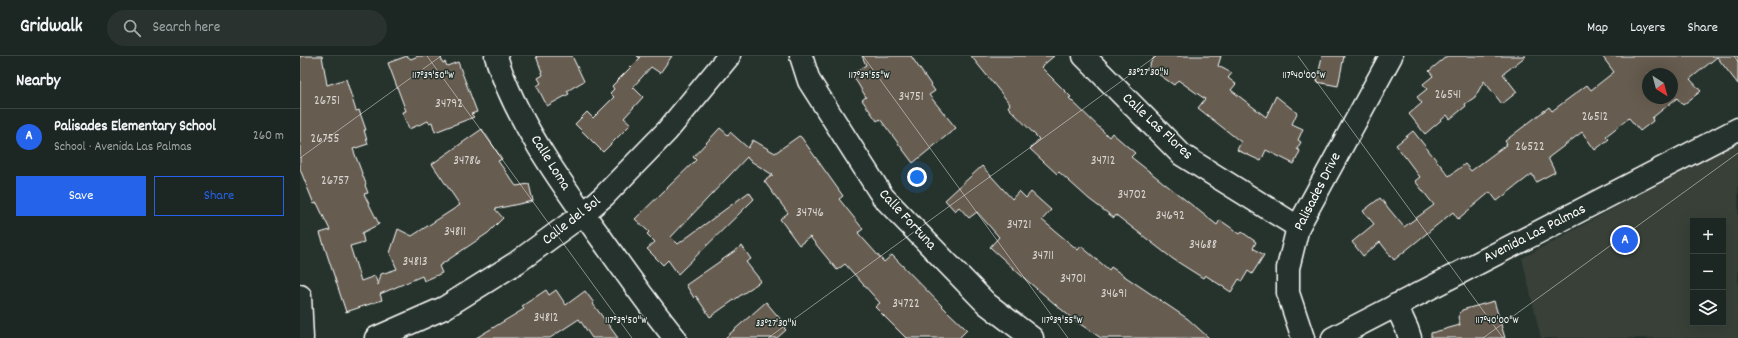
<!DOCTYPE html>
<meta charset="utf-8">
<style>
:root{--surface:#1c2622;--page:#29322f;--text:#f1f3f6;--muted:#a0a5a5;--line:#3a4340;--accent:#2563eb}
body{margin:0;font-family:Dekko,sans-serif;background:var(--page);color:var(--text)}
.controls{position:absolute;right:12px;bottom:12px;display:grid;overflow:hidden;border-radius:0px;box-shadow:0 4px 16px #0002}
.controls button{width:36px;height:36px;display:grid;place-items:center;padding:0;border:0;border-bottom:1px solid var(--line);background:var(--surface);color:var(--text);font:20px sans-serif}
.compass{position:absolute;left:1342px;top:12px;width:36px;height:36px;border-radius:50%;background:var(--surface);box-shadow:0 4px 16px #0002;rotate:144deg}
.you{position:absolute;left:617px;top:121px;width:14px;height:14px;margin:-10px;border:3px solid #fff;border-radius:50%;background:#1a73e8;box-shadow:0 0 0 6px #1a73e833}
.badge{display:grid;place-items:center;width:26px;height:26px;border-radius:50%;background:var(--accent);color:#fff;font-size:13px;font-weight:700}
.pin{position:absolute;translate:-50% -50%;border:2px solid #fff;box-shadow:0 1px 4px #0006}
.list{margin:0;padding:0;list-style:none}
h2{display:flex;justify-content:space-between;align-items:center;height:52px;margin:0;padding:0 16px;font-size:17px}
h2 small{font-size:13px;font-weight:400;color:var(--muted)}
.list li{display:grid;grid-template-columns:26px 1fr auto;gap:12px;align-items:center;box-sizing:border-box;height:56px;padding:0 16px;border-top:1px solid var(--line)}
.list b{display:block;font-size:15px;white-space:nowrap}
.list p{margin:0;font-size:13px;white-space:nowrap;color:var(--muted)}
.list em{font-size:13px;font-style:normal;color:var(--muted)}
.actions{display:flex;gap:8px;padding:12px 16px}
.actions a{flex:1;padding:9px 0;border:1px solid var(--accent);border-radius:0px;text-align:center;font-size:14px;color:var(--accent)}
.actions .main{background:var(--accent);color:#fff}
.icon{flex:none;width:22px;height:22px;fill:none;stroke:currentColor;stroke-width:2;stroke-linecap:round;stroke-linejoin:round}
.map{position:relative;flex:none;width:1438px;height:282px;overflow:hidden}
header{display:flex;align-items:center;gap:24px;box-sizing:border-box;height:56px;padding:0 20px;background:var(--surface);border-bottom:1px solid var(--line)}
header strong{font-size:19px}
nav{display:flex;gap:22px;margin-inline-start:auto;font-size:14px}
.search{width:280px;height:36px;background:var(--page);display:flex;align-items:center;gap:10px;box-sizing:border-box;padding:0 14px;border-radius:22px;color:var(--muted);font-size:15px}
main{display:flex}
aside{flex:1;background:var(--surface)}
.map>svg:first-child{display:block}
.built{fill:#393f38;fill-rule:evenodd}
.building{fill:#665b50;stroke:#fff;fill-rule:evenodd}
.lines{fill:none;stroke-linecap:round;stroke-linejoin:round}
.minor-casing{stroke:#fff;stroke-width:25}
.tertiary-casing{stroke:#fff;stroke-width:25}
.minor{stroke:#26332d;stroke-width:22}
.tertiary{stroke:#26332d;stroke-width:22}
.ticks{fill:none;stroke:#fff;stroke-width:1;stroke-opacity:0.45}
.labels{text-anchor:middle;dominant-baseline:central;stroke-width:3;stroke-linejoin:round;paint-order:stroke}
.number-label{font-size:13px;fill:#d9d6d3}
.street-label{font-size:15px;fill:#fff;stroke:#26332d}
.ticks-label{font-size:10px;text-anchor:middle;fill:#fff;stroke:#26332d;stroke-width:3;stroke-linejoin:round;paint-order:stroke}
</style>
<header>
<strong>Gridwalk</strong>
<div class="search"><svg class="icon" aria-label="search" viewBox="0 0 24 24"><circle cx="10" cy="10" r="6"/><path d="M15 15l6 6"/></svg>Search here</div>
<nav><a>Map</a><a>Layers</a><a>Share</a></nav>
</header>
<main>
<aside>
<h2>Nearby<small></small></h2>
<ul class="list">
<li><span class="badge">A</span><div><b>Palisades Elementary School</b><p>School · Avenida Las Palmas</p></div><em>260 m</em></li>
</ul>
<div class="actions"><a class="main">Save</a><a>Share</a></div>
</aside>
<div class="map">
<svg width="1438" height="282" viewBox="0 0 1438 282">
<rect width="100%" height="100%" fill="#26332d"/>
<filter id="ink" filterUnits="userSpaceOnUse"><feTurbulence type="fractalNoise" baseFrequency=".025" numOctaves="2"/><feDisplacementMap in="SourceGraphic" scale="8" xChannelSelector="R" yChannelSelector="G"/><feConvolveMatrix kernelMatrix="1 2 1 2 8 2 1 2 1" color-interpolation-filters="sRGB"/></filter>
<g filter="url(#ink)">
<path class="built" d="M1438 85V282H1241L1222 202ZM1393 165H1423V267H1393Z"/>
<path class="building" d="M0 0H22L27 29 46 23 56 55 59 54 66 74H64L68 88 53 93 66 128 65 129 68 137 64 138 79 168 62 177 64 186 50 190 61 225 75 220 78 229 81 218 97 213 90 197 98 173 112 180 160 149 132 108 182 73 202 103 198 105 216 130 229 128 233 145 195 153 203 162 188 177 139 210 142 217 124 225 122 220 80 238 82 244 46 256 20 177 30 174 17 147 14 148 0 113Z
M107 0 111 3 118 0H140L143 7 145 6 147 10 158 6 177 56 171 58 174 61 135 76 132 66 129 67 128 65 109 73 102 56 106 55 88 7Z
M236 0H272L284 25 267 35 269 38 247 50 237 30 241 27 238 22 243 19Z
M337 0H372L360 17 351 11 333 31 343 41 324 62 331 68 303 96 275 68 287 56 293 62 314 41 310 37 314 33 312 30 340 2Z
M562 0H611L635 35 629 39 656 72 613 107 580 63 577 65 562 44 566 41 552 18 566 9Z
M671 0H754L741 11 771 41 769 42 809 81 812 77 835 97 831 101 917 169 920 164 940 178 942 176 956 186 953 192 964 199 952 218 948 215 942 225 939 223 931 236 905 219 903 222 873 203 816 159 814 162 789 143 759 116 757 118 730 93 739 83 708 51 710 48Z
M855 0H921L918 10 932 17 928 22 936 28 931 34 966 61 976 40 997 57 992 68 1003 73 998 84 1001 86 997 93 1000 95 994 108 966 94 961 105 937 94 941 86 898 52 905 43 878 24 874 29 848 11Z
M1022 0H1044L1038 30 1017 26Z
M1147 0H1226L1203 18 1217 36 1202 48 1184 25 1175 41 1165 48 1166 50 1150 63 1147 59 1125 78 1109 58 1122 47 1117 41 1127 33 1123 28 1133 20 1129 15Z
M1302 0H1438V28L1417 1 1390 23 1401 35 1383 49 1377 42 1352 62 1353 65 1340 75 1329 62 1306 80 1309 83 1295 94 1282 76 1248 102 1255 116 1236 126 1232 118 1197 145 1190 136 1158 163 1153 156 1094 204 1080 186 1063 200 1052 186 1074 168 1063 155 1080 142 1104 171 1134 149 1115 125 1120 121 1096 89 1113 75 1149 120 1165 108 1171 115 1207 88 1205 85 1249 51 1252 55 1287 29 1291 34 1314 16ZM1348 18H1372V42H1348Z
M420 72 428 79 430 76 448 92 453 84 475 97 499 80 501 81 543 140 539 143 563 173 558 177 584 206 592 199 646 254 667 274 659 282H606L575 251 580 247 545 208 537 214 510 181 499 189 480 163 488 157 464 125 473 119 449 104 447 101 371 181 378 188 449 136 454 143 378 218 368 204 363 209 347 193 355 186 347 178 349 176 335 163 396 104 393 101Z
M682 110 712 143 719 135 726 142 731 136 751 154 742 164 778 194 781 190 809 214 811 211 888 263 909 282H801L774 264 724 222 690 191 699 181 677 156 669 162 659 151 655 155 645 144Z
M442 190 451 203 446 206 461 225 410 261 396 240 394 242 386 229Z
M246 234 249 239 256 234 266 249 285 235 294 247 293 248 318 282H292L279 263 250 282H176L224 253 222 250Z
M1194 245 1205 282H1131V277L1160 269 1158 261 1162 254Z
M466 246 486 270 484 272 486 274 477 282H425Z"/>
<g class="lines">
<defs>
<path id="minor" d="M196 0C214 62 263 130 301 182 325 216 349 250 375 282
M501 0 509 25 583 141 687 248 732 282
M784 0 882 99 998 171
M0 240 2 282
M1096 249 1107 273 1110 282"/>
<path id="tertiary" d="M76 282 144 252 216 207 283 158 304 140 367 75 429 0
M1003 282 988 237V212L998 171 1091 0
M1033 282 1438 73"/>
</defs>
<use href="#minor" class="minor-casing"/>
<use href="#tertiary" class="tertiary-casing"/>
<use href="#minor" class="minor"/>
<use href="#tertiary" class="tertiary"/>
</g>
</g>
<path class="ticks" d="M127 0 332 282M563 0 768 282M998 0 1203 282M1434 0 1438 6M0 102 141 0M468 282 856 0M1183 282 1438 97"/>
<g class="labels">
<g class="number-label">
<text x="1148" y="39">26541</text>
<text x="611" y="41">34751</text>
<text x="27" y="45">26751</text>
<text x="149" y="48">34792</text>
<text x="1295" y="61">26512</text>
<text x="25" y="83">26755</text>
<text x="1230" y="91">26522</text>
<text x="167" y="105">34786</text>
<text x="803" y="105">34712</text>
<text x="35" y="125">26757</text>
<text x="832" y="139">34702</text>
<text x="510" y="157">34746</text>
<text x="870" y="160">34692</text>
<text x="719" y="169">34721</text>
<text x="155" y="176">34811</text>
<text x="903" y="189">34688</text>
<text x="743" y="200">34711</text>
<text x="115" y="206">34813</text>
<text x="773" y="223">34701</text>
<text x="814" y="238">34691</text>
<text x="606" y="248">34722</text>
<text x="246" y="262">34812</text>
</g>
<g class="street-label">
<text transform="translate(857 71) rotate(43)">Calle Las Flores</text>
<text transform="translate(250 107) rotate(58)">Calle Loma</text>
<text transform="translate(1018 136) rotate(-63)">Palisades Drive</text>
<text transform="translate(607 164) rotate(47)">Calle Fortuna</text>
<text transform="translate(272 165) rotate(-38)">Calle del Sol</text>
<text transform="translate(1235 178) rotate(-27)">Avenida Las Palmas</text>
</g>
</g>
<g class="ticks-label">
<text x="848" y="19">33°27'30"N</text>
<text x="133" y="22">117°39'50"W</text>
<text x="569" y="22">117°39'55"W</text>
<text x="1004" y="22">117°40'00"W</text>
<text x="326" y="267">117°39'50"W</text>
<text x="762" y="267">117°39'55"W</text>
<text x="1197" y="267">117°40'00"W</text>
<text x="476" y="270">33°27'30"N</text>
</g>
</svg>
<div class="controls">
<button>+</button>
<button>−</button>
<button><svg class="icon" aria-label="layers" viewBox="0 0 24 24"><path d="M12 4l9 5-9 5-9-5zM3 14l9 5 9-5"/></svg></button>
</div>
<svg class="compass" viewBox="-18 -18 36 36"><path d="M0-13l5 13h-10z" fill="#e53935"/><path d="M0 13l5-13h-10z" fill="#a0a5a5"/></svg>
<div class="you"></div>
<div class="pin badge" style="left:1325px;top:184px">A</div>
</div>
</main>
